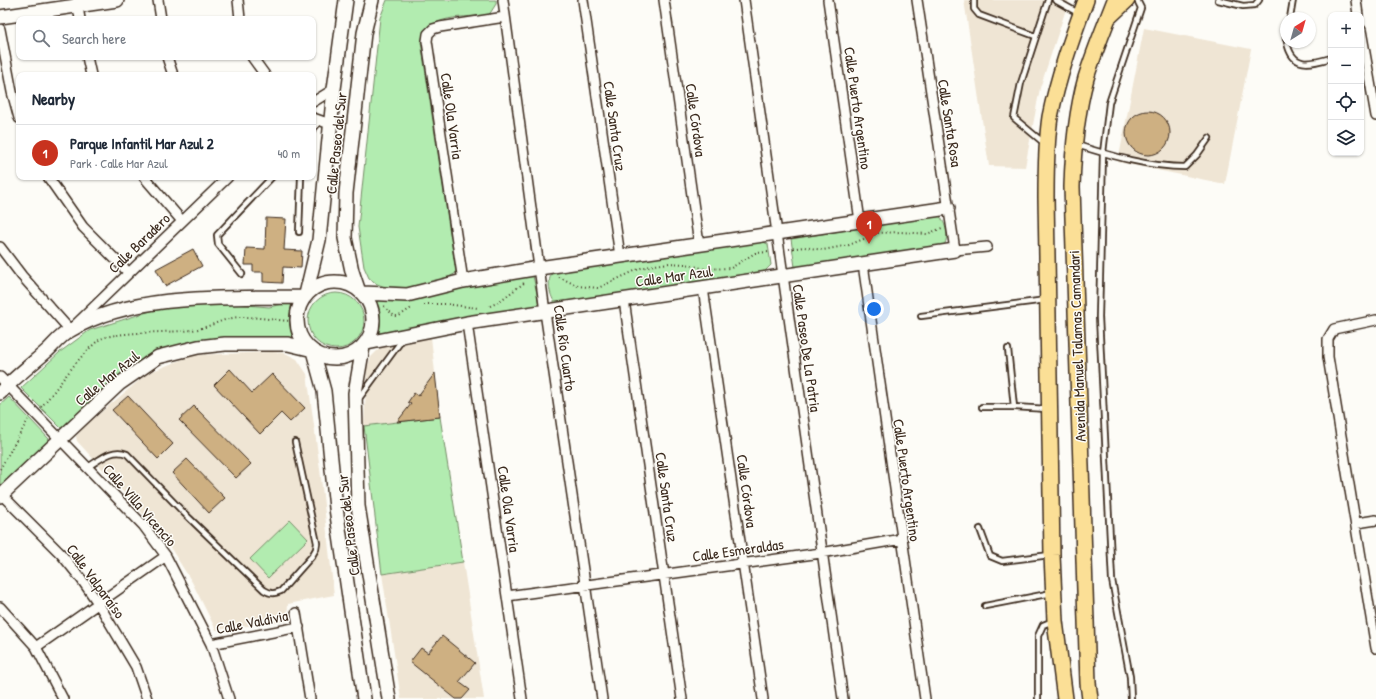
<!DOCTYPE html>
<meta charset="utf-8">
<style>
:root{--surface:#fff;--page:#f2f2f3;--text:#1f2937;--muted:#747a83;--line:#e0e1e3;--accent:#c8321e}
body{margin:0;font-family:"Patrick Hand",sans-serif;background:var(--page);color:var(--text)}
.controls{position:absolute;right:12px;top:12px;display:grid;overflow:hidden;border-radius:8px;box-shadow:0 1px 3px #0004}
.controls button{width:36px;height:36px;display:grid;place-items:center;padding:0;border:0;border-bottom:1px solid var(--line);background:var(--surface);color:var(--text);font:20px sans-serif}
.compass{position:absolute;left:1280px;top:12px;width:36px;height:36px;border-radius:50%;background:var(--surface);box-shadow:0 1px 3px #0004;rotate:37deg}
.you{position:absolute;left:874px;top:309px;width:14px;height:14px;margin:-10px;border:3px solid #fff;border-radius:50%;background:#1a73e8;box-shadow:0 0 0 6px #1a73e833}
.badge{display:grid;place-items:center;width:26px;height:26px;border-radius:50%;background:var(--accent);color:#fff;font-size:13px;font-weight:700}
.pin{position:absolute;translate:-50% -33px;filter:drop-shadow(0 1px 2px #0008)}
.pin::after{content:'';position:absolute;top:21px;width:14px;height:12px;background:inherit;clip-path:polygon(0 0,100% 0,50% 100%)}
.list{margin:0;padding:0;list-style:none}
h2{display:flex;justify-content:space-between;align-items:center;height:52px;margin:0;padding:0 16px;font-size:17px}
h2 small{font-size:13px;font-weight:400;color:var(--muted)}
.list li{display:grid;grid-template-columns:26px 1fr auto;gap:12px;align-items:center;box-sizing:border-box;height:56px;padding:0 16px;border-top:1px solid var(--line)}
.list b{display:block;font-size:15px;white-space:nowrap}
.list p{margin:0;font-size:13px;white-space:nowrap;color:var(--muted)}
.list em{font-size:13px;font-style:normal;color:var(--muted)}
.icon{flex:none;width:22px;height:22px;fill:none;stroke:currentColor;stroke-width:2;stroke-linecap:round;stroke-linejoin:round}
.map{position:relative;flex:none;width:1376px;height:699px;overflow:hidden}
.search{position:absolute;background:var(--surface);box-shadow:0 1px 3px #0004;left:16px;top:16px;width:300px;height:44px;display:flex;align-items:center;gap:10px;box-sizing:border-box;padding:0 14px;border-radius:8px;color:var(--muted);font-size:15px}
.panel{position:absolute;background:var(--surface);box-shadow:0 1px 3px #0004;left:16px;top:72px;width:300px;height:108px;border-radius:8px}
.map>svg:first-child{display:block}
.built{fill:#efe5d4}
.green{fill:#b2ecb0;stroke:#768b67}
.building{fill:#ceb082;stroke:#3b2a1e}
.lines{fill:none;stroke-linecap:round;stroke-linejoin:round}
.lane-casing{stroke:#3b2a1e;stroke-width:8}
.street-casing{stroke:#3b2a1e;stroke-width:12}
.secondary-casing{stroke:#3b2a1e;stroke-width:16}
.primary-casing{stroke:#3b2a1e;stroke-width:18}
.path{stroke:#3b2a1e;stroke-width:2;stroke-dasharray:1 3;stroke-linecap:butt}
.lane{stroke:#fdfcf7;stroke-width:4.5}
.street{stroke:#fdfcf7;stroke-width:9}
.secondary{stroke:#fdfcf7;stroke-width:13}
.primary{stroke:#fbdf96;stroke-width:15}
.labels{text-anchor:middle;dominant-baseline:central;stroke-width:3;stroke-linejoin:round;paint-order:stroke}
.street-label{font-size:15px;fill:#3b2a1e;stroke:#fdfcf7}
</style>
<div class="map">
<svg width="1376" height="699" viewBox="0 0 1376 699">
<rect width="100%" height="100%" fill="#fdfcf7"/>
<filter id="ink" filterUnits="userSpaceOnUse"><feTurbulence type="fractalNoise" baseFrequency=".025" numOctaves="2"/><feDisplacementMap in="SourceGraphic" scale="8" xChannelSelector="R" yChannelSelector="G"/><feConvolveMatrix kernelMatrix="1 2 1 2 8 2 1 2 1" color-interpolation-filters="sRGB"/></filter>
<g filter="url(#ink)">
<path class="built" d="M964 0H1069L1040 88 1025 167 989 166Z
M1144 28 1251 49 1225 184 1118 162Z
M431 337 440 417 364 426 367 368 371 357 379 349 393 342Z
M272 352 285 353 297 359 307 374 320 469 334 595 288 604 287 621 216 630 192 582 163 536 77 441 76 436 87 424 148 373 193 355Z
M463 562 484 699H401L382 574Z"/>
<path class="green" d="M387 0H496V4L489 15C466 18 427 13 421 42L456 273 442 281 419 288 385 287 377 284 369 278 364 267 358 227 380 18Z
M939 215C946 224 950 237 943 247L795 267 791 239Z
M761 241 768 244 771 265 763 273 559 303H555C549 294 546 278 554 271Z
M521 275 533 276 540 307 374 335 379 323 376 299Z
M308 321a28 28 0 1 1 56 0a28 28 0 1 1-56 0Z
M211 302 269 307 292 302C289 316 289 326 294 340L164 349 144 357 62 429 21 388 60 352 90 330 157 309Z
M9 397 50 440 0 487V405Z
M440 417 463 562 382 574 364 426Z
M290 520 308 539 268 578 250 559Z"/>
<path class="building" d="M1126 133a22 22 0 1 1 44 0a22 22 0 1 1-44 0Z
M266 218 286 219 284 250 302 251 301 268 283 267 282 283 263 282V272H253V265H245L246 248 265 249Z
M193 249 202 266 165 286 156 269Z
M230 369 252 393 272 374 305 408 290 422 281 413 260 434 214 385Z
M435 373 440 417 397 422 411 404 408 402 414 393 418 396Z
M128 396 173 444 158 459 112 410Z
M194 406 251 464 236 478 179 420Z
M187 459 225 498 209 513 172 473Z
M442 636 475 663 459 682 470 690 462 699H456L410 662 421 648 428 653Z"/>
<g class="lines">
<defs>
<path id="lane" d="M974 0V9L979 15 1035 36
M1055 0 1080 14
M1218 0 1243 6 1255 5 1259 0
M1290 18 1293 0
M1286 36V39
M1287 42C1292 69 1310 64 1331 58
M313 129 320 121
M1044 143 1014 118 1021 83 1048 0
M1077 145C1112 156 1149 167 1185 167L1197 155 1209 138
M299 232 301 177
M242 274 218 244 217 235 272 177
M921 316 1046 300
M1008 349 1014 407 1048 409
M358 400 402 340
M982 407H1014
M88 467C101 459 112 448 127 454L184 513 264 590C271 594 274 594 281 591L312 556 316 549 317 543 295 442
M980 529 990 556 1002 561 1050 555
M985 606 1052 593
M1038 699V636L1043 625 1053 621
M1131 699 1130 677 1112 580 1099 317 1103 153 1109 103 1141 8 1137 0"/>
<path id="street" d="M158 0 161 19
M238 0 240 19
M503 0 545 312 602 699
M583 0 620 256
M664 0 699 244
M744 0 843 699
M828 0 860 221
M917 0 955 250 987 247
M1356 0 1358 15
M77 1 80 19
M0 29 12 92 19 118
M1361 30 1376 116
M87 57 91 75
M167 57 173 75
M252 57 265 75
M313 102 334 89
M313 118 330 124
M48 177 83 227 129 273
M144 177 182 221
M0 247 22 276 70 330 228 177
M863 264 925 699
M463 281 427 41 428 34 433 29 440 27 505 17
M703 288 763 699
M624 300 682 699
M1376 320 1334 329 1328 339V357L1376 648
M467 323 522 699
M0 377 143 525 166 556 211 644 229 699
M2 495 61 554 82 580 98 603 136 667 147 699
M1357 523 1376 520
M507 596 821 553 902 539
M0 607 36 647 63 699
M296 613 310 699
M211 644 299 627
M36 647 166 556"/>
<path id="secondary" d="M0 17 117 0
M297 320a38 38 0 1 1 76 0a38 38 0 1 1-76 0Z
M358 289 352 271 345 238 346 193 364 33 372 0
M363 293 407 295 463 281 539 268 948 208
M306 294 319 240 334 89 346 0
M367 343 467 323 955 250
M363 347 355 393 358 506 389 699
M313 351 324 391 336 508 364 699
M0 393C15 377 32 364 48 350 55 343 62 334 71 330 134 292 233 298 304 297
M0 496 119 384 158 357 198 347 225 344H288L309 349"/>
<path id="primary" d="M1110 16 1127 0
M1065 699 1055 621 1052 555 1046 197C1046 171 1046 144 1050 117 1058 77 1072 38 1086 0
M1090 699 1088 683 1072 187C1073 150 1076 114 1086 78 1094 52 1105 26 1115 0"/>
</defs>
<use href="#lane" class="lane-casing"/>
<use href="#street" class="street-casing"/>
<use href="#secondary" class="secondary-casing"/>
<use href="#primary" class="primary-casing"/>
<path class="path" d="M789 249 804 247 823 250 849 245 878 233 901 232 927 234 942 228
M559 277 578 286 598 288 641 268 655 265 669 263 686 264 705 269 731 268 755 253 769 252
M424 304H445L478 308
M384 306 394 316H399L413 307
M490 306 497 303 524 283
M41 407C59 387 77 357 99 340 111 331 174 333 192 330 210 328 224 317 242 317 260 317 278 321 297 321
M0 469 28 420"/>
<use href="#lane" class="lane"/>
<use href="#street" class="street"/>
<use href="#secondary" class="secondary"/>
<use href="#primary" class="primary"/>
</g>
</g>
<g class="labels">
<g class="street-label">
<text transform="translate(858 108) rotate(82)">Calle Puerto Argentino</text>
<text transform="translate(452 116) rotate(82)">Calle Ola Varria</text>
<text transform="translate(696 120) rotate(82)">Calle Córdova</text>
<text transform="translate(950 123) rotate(81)">Calle Santa Rosa</text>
<text transform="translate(615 126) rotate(82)">Calle Santa Cruz</text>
<text transform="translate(336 143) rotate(-84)">Calle Paseo del Sur</text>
<text transform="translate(139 243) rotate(-44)">Calle Baradero</text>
<text transform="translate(674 276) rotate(-8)">Calle Mar Azul</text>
<text transform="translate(1077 346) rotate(-92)">Avenida Manuel Talamas Camandari</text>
<text transform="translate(565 348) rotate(82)">Calle Río Cuarto</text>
<text transform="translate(807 348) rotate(82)">Calle Paseo De La Patria</text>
<text transform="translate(107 378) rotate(-39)">Calle Mar Azul</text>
<text transform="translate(907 480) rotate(82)">Calle Puerto Argentino</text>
<text transform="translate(747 491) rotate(82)">Calle Córdova</text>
<text transform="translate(667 497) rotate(82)">Calle Santa Cruz</text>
<text transform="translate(140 505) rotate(49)">Calle Villa Vicencio</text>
<text transform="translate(509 509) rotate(82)">Calle Ola Varria</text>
<text transform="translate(348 525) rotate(-97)">Calle Paseo del Sur</text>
<text transform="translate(738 550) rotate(-8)">Calle Esmeraldas</text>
<text transform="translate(96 581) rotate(54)">Calle Valparaíso</text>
<text transform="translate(252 622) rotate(-11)">Calle Valdivia</text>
</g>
</g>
</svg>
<div class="controls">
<button>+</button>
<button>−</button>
<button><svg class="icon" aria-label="locate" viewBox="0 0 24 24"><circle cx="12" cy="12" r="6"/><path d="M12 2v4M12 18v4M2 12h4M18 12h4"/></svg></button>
<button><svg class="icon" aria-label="layers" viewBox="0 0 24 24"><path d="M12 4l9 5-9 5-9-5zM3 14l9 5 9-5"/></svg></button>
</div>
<svg class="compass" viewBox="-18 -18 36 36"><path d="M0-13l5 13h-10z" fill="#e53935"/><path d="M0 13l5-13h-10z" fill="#747a83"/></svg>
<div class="you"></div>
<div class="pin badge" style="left:869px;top:244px">1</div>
<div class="search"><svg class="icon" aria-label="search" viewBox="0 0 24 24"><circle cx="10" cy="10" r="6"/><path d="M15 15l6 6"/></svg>Search here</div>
<section class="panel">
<h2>Nearby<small></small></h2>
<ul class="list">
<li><span class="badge">1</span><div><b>Parque Infantil Mar Azul 2</b><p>Park · Calle Mar Azul</p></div><em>40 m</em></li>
</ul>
</section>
</div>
